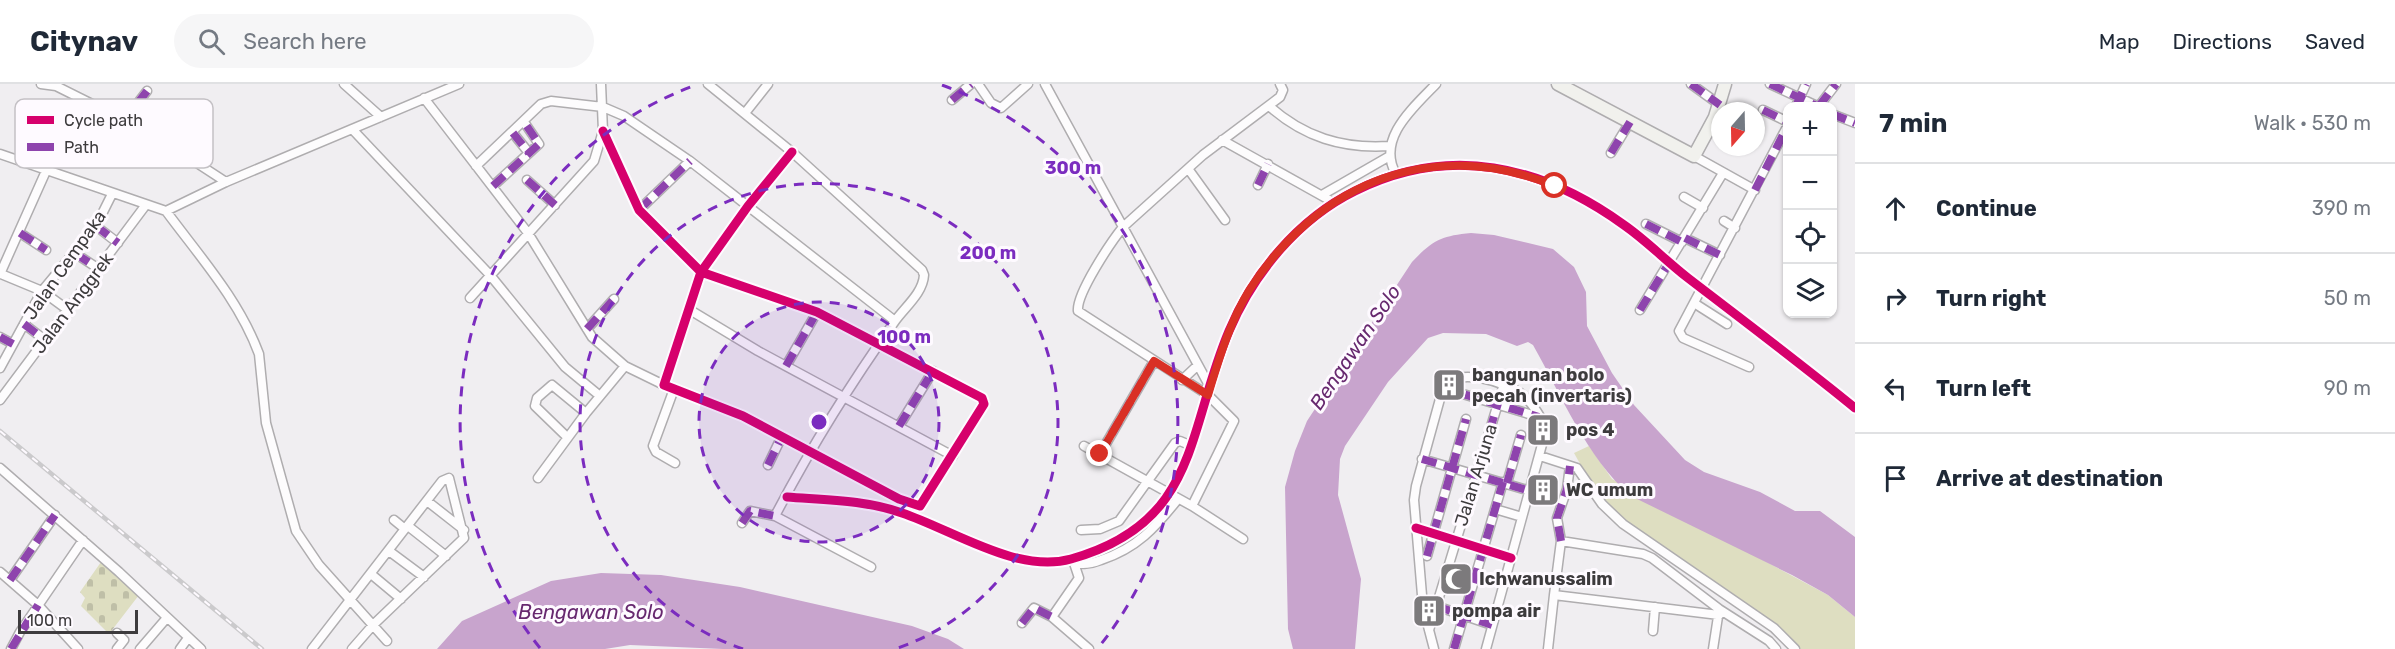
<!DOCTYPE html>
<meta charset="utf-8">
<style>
:root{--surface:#fff;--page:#f6f6f7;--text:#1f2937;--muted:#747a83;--line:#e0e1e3}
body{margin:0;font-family:Rubik,sans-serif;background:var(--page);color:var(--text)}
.controls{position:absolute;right:18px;top:18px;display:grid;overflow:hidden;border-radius:12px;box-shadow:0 2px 4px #0004}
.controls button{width:54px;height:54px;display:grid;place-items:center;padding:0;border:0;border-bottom:2px solid var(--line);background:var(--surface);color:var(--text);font:30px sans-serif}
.compass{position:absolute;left:1711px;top:18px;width:54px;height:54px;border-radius:50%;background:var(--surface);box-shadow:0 2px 4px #0004;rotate:200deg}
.scale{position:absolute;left:18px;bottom:15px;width:120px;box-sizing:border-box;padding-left:6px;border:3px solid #3d3b3d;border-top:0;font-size:16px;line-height:21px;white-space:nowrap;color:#3d3b3d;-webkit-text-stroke:4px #fefaff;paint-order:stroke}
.stop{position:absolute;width:18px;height:18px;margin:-14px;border:4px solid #d93025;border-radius:50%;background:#fff}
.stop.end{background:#d93025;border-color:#fff;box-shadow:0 2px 6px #0008}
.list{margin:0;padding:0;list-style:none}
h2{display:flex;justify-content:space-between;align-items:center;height:78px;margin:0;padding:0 24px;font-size:26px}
h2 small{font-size:20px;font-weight:400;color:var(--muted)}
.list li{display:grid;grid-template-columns:39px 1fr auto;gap:18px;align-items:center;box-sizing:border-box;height:90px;padding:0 24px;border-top:2px solid var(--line)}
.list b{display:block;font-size:22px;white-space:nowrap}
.list em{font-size:20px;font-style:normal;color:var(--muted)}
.icon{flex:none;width:33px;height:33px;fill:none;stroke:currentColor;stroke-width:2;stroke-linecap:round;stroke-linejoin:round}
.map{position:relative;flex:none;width:1855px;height:565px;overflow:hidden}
header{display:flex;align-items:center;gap:36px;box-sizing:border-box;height:84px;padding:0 30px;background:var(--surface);border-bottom:2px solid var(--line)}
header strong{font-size:28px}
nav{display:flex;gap:33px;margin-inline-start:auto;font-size:21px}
.search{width:420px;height:54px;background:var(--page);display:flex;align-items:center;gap:15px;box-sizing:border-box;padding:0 21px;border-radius:33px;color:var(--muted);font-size:22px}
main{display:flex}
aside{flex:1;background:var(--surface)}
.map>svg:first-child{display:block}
.green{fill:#dedec1}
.cemetery{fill:url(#cemetery-stones)}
.water{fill:#c8a4cd}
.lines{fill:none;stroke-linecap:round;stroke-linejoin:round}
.street-casing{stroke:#afadaf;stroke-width:11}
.secondary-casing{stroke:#afadaf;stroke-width:15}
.street{stroke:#fdfcfd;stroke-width:8}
.secondary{stroke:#f1f1ed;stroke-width:12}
.rail-casing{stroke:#cbcacc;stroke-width:4.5}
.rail{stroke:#fefaff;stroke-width:2;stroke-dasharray:7;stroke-linecap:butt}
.quiet{stroke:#8e44ad;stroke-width:8;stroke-dasharray:15 8;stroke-linecap:butt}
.cycleway-casing{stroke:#fefaff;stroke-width:13}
.cycleway{stroke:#d6006c;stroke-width:9}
.route{stroke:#d93025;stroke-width:8}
.ring{fill:none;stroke:#7b2cbf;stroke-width:3;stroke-dasharray:10 8}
.labels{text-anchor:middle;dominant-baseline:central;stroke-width:6;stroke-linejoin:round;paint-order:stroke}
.street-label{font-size:18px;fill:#3d3b3d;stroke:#fefaff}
.poi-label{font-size:18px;font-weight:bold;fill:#3d3b3d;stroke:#fefaff;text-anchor:start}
.water-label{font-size:20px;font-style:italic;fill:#67286f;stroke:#fefaff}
.key{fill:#fefaff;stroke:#c4c1c5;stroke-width:1.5}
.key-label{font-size:16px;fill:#3d3b3d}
.centre{fill:#7b2cbf;stroke:#fefaff;stroke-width:3}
.ring-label{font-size:18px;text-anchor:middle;font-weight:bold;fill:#7b2cbf;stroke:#fefaff;stroke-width:6;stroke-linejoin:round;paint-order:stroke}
</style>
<header>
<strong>Citynav</strong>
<div class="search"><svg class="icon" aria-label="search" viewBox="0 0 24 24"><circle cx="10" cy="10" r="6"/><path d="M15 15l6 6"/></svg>Search here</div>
<nav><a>Map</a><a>Directions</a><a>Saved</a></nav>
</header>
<main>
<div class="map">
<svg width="1855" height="565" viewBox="0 0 1855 565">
<defs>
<pattern id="cemetery-stones" width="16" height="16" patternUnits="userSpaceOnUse" patternTransform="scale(1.5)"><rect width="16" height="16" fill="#dedec1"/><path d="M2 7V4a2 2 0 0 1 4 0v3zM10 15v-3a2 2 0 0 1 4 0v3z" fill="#bfbfa7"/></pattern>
</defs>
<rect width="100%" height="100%" fill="#f0eef1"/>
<path class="green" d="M1589 362 1612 395 1828 511 1855 533V565H1798L1624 439 1593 403 1574 369Z"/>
<path class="cemetery" d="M101 478 139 511 109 550 81 522 85 514 80 508Z"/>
<path class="water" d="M1471 149 1494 151 1553 165 1574 183 1586 208 1587 242 1612 289 1634 321 1685 376 1704 388 1760 408 1795 427H1820L1855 453V533L1828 511 1792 491 1631 412C1586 373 1562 312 1533 261L1528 258 1517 262 1486 250 1443 249 1428 254 1388 298 1345 362 1340 375 1338 411 1361 495 1355 565H1293L1288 545 1285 403 1295 367 1307 337 1412 178C1433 156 1441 152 1471 149Z
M601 489 661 491 740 503 912 542 948 555 964 565H723L630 561 605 565H437L462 537 551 497Z"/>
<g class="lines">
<defs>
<path id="street" d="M41 0 56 2 100 24 180 68 226 98
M344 0 381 33
M708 0 792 68 922 186 924 191C923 209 905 223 895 237 851 299 810 365 775 432L871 483
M978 0 991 19 1001 24 1028 0
M1045 0 1123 143 1203 71 1280 13 1283 6 1280 0
M1691 0 1720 21
M1770 0 1817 22
M424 14 528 149 592 253 625 282 664 301
M952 16 971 0
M1269 22C1304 53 1342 65 1389 62
M1796 22 1806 0
M1819 22 1836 0
M1763 26 1788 38
M745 29 768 0
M1832 30 1855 39
M124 37 147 7
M353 46 490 191 565 283 600 312
M603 47 639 126 701 188 817 228 982 314 984 320 920 422 899 415 743 332 664 301 701 188 748 122 792 68
M513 49 529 69
M1222 56 1333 118
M1611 69 1630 38
M0 70 166 127 226 98 459 0
M1694 72 1755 106
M476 82 541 20 551 17 603 23 624 32 690 77 895 237
M1189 86 1225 136
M1396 90C1376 55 1413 24 1436 0
M527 96 555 121
M1258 101 1268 80
M493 102 539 60 524 38
M1322 111 1388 73
M1684 113 1703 124
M639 126 690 77
M166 127C200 173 239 216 259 270L266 339 296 447 319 481 387 557
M1724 137 1735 144
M1646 140 1682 158
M96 142 118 159
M20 149 46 166
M1685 154 1720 171
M76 170 99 185
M0 190 46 87 84 16
M1 190 42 207 68 226
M470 214 594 77 603 47 601 0
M1694 219 1727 240
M690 226 758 267 953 372
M1640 226 1723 89
M24 240 45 256
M587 245 614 215
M0 253 13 260
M786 282 817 228
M1749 283 1683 254 1679 247 1788 41
M0 284 42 207 96 142 112 110
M1182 296 1198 281
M1443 304 1539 333
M674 305 653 362 656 368 675 379
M0 316 145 122
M899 342 933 287
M567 353 535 322 537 314 552 301 586 329
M1084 362 1192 422 1234 337 1208 311 1078 227C1076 210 1111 158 1123 143L1210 303
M1100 370 1154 277
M1540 372 1577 384 1602 420 1623 440 1774 544 1795 565
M1422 375 1530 407
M768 381 782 352
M1570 382 1567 405 1557 434 1561 457 1554 511 1719 531
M0 384 119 488 201 565
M538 394 586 329 625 282
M1507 399 1521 351
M787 413C826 416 866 416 902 429 953 446 1017 490 1071 475 1199 439 1186 349 1229 247 1253 190 1298 135 1355 107 1449 60 1541 81 1624 141 1647 157 1666 177 1688 194 1744 237 1800 279 1855 324
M427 417 464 446
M1192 422 1243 455
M1495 425 1522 433
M394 436 405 445
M742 439 750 427 775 432
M408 442 446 472
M1416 444 1511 474
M1081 446 1100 445 1119 437 1175 359 1180 357 1192 362
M1561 457 1643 470 1652 474 1719 525 1769 557 1776 565
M389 467 424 493
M1427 472 1466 335
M1069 476C1078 482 1091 480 1101 476 1137 464 1155 444 1178 415
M1074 479 1079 494 1052 533 1089 565
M0 488 38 521 78 565
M371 490 401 515
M10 496 55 431
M1436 522 1492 541
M1022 539 1034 524 1052 533
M1429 546 1503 303
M1653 547 1655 523
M11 565 20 548 83 456
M117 565 124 556 117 549
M140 565 165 536
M180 565 188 554
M312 565 442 397 449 394 464 454 373 541 352 565
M1434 565 1423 523 1414 416 1416 402 1443 304C1456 282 1507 298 1523 311 1532 319 1543 335 1546 346L1486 565
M1454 565 1503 398
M1548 565 1554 511
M1713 565 1719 526"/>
<path id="secondary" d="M1558 0 1694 72 1715 33 1725 0"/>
</defs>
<use href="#street" class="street-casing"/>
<use href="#secondary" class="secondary-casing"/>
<use href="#street" class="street"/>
<use href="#secondary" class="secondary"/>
<defs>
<path id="rail" d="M0 347 262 565"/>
</defs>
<use href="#rail" class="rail-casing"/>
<use href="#rail" class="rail"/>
<path class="quiet" d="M1691 0 1720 21
M1770 0 1817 22
M952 16 971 0
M1796 22 1806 0
M1819 22 1836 0
M1763 26 1788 38
M1832 30 1855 39
M124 37 147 7
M513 49 529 69
M1611 69 1630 38
M527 96 555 121
M1258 101 1268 80
M493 102 539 60 524 38
M1755 106 1788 41
M639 126 690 77
M1646 140 1682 158
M96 142 118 159
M20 149 46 166
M1685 154 1720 171
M76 170 99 185
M1640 226 1669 179
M24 240 45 256
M587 245 614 215
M0 253 13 260
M786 282 817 228
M1443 304 1539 333
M899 342 933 287
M1100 370 1154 277
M1422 375 1530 407
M768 381 782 352
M1476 391 1503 303
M1507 399 1521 351
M742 439 750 427 775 432
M1561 457 1557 434 1567 405 1570 382
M1427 472 1466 335
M10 496 55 431
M1436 522 1492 541
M1022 539 1034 524 1052 533
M11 565 38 521
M1454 565 1503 398"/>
<defs>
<path id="cycleway" d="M603 47 639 126 701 188 817 228 982 314 984 320 920 422 899 415 743 332 664 301 701 188 748 122 792 68
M787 413C826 416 866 416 902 429 953 446 1017 490 1071 475 1199 439 1186 349 1229 247 1253 190 1298 135 1355 107 1449 60 1541 81 1624 141 1647 157 1666 177 1688 194 1744 237 1800 279 1855 324
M1416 444 1511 474"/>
</defs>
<use href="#cycleway" class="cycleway-casing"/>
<use href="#cycleway" class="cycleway"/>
</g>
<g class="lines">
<path class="route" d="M1100 370 1154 277 1208 311C1219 275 1230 237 1250 205 1320 97 1434 52 1555 102"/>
</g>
<circle cx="819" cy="338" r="120" fill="#7b2cbf" fill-opacity=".12"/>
<g class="ring">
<circle cx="819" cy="338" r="120"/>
<path d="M743 565A239 239 0 1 1 895 565"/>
<path d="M540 564A359 359 0 0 1 696 1M942 1A359 359 0 0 1 1098 564"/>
</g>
<defs>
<symbol id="building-square" viewBox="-11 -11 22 22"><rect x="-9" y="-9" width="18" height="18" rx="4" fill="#7c7a7c" stroke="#fefaff"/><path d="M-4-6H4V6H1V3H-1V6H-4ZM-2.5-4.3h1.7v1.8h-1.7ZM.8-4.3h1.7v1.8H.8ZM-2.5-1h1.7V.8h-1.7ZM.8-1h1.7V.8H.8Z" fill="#fff"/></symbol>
<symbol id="mosque-square" viewBox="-11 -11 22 22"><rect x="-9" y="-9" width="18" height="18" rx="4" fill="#7c7a7c" stroke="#fefaff"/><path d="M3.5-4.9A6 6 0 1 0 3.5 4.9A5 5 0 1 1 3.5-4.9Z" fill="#fff"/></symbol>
</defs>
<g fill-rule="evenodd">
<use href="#building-square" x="1430" y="282" width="38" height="38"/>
<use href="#building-square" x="1524" y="327" width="38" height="38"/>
<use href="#building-square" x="1524" y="387" width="38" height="38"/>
<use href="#mosque-square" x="1437" y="476" width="38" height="38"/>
<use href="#building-square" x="1410" y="508" width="38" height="38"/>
</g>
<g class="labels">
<g class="street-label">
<text transform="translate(65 181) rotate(-55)">Jalan Cempaka</text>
<text transform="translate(73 219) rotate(-53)">Jalan Anggrek</text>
<text transform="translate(1476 391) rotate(-73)">Jalan Arjuna</text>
</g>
<g class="poi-label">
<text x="1472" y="291">bangunan bolo<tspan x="1472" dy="21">pecah (invertaris)</tspan></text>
<text x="1566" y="346">pos 4</text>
<text x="1566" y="406">WC umum</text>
<text x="1479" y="495">Ichwanussalim</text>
<text x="1452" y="527">pompa air</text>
</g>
<g class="water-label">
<text transform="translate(1355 263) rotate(-56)">Bengawan Solo</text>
<text x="591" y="528">Bengawan Solo</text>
</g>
</g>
<rect x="15" y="15" width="198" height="69" rx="9" class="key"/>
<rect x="27" y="32" width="27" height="8" fill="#d6006c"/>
<rect x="27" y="59" width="27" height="8" fill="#8e44ad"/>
<g class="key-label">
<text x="64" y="42">Cycle path</text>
<text x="64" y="69">Path</text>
</g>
<circle cx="819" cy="338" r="9" class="centre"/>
<g class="ring-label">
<text x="1073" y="90">300 m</text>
<text x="988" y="175">200 m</text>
<text x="904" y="259">100 m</text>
</g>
</svg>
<div class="controls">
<button>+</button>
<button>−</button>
<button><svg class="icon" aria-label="locate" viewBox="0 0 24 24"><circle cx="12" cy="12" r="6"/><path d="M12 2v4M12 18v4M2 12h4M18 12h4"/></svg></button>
<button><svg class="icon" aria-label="layers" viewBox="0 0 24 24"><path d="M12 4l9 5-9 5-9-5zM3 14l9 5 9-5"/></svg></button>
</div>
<svg class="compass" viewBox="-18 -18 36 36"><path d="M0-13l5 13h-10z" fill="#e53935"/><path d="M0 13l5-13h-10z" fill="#747a83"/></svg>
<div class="scale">100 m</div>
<div class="stop" style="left:1555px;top:102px"></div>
<div class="stop end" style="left:1100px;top:370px"></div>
</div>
<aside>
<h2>7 min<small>Walk · 530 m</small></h2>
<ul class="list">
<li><svg class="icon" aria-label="ahead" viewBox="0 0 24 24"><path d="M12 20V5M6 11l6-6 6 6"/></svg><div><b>Continue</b></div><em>390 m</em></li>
<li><svg class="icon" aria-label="right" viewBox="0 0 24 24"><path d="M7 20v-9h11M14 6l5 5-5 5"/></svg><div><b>Turn right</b></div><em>50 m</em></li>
<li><svg class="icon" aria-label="left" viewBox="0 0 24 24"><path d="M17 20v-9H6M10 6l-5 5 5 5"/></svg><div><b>Turn left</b></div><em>90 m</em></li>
<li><svg class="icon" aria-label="arrive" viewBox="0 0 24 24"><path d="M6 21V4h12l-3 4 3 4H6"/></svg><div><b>Arrive at destination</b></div></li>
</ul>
</aside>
</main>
